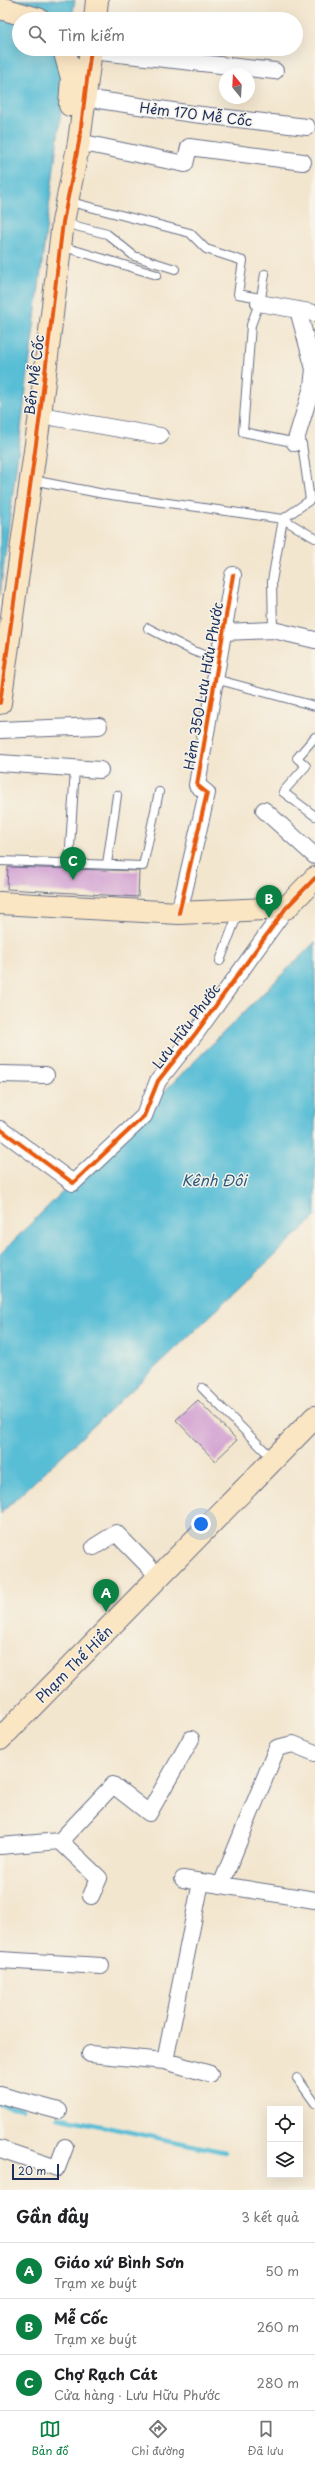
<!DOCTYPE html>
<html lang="vi">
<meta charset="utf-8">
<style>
:root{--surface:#fff;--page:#f2f2f2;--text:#202124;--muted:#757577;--line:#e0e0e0;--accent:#0b8043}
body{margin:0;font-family:"Playpen Sans",sans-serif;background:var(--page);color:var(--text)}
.controls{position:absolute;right:12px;bottom:12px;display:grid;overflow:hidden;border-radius:0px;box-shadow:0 4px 16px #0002}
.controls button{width:36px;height:36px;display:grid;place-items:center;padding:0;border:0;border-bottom:1px solid var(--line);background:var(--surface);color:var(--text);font:20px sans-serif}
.compass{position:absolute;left:219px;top:68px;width:36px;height:36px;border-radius:50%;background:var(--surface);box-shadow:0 4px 16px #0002;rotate:342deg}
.scale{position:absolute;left:12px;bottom:10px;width:47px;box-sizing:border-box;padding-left:4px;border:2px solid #1b2f5e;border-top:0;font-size:11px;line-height:14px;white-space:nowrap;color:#1b2f5e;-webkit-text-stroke:3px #f7f3e8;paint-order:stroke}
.you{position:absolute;left:201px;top:1524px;width:14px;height:14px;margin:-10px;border:3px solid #fff;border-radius:50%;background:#1a73e8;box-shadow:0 0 0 6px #1a73e833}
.badge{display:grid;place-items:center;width:26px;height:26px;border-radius:50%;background:var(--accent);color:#fff;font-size:13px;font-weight:700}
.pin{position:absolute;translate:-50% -33px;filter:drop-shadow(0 1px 2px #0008)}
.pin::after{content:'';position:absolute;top:21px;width:14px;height:12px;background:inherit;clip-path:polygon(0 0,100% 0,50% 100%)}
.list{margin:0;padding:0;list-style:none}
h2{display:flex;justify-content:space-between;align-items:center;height:52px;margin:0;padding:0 16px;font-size:17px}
h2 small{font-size:13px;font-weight:400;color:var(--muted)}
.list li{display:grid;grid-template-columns:26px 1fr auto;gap:12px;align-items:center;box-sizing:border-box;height:56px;padding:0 16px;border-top:1px solid var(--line)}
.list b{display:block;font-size:15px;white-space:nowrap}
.list p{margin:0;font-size:13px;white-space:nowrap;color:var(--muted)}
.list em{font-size:13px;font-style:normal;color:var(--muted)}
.icon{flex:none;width:22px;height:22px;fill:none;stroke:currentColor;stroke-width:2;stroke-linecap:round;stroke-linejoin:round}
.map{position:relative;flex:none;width:315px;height:2190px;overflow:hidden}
.search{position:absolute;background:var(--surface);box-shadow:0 4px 16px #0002;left:12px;right:12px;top:12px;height:44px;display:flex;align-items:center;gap:10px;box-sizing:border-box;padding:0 14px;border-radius:22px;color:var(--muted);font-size:15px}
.sheet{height:220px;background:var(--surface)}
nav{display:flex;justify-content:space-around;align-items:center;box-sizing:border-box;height:56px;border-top:1px solid var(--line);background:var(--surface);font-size:11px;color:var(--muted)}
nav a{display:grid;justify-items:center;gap:2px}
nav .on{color:var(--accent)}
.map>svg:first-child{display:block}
.water{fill:#58bed6;stroke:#3a769a}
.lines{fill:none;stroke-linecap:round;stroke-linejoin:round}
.stream{stroke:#58bed6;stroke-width:4.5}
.building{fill:#d5a8d4}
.lane-casing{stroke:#676f86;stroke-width:10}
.street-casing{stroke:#676f86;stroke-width:18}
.secondary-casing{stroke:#676f86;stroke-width:24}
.lane{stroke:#fff;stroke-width:8}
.street{stroke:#fff;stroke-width:16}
.secondary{stroke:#fbe6c4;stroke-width:22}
.cycleway-casing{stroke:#f7f3e8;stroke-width:6}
.cycleway{stroke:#e8590c;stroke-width:4}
.labels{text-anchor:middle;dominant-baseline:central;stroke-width:3;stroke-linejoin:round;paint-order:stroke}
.street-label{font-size:14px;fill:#1b2f5e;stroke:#f7f3e8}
.water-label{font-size:15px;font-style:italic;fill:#2d5a82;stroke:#f7f3e8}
</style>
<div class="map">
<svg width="315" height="2190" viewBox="0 0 315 2190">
<rect width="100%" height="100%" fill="#f7f3e8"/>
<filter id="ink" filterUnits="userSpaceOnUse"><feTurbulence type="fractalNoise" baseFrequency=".025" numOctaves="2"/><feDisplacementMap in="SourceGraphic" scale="8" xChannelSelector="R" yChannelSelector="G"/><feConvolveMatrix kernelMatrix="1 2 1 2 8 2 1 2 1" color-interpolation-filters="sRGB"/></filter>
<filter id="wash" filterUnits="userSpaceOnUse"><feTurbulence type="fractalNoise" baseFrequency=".012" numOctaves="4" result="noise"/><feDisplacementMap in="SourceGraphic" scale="16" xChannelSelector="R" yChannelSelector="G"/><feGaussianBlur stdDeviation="0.9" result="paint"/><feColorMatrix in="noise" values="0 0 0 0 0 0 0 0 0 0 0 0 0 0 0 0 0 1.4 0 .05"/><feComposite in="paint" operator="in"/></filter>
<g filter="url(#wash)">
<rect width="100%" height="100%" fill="#f3e6cf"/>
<path class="water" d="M0 0H75L72 19H19V49H69L0 595Z
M315 942V1217L0 1514V1254Z"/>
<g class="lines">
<path class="stream" d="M0 2104 22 2109
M58 2117 225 2152"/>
</g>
<g id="blocks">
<path class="building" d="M8 867 139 871 138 897 7 889Z
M198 1400 237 1440 215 1461 176 1420Z"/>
</g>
</g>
<g filter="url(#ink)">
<use href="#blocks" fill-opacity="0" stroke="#676f86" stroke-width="1"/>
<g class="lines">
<defs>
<path id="lane" d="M67 201 190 233 206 249 243 261 238 294 261 298
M64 223 107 234 134 256 175 269
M61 246 157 275
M265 274 261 298 251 325 243 432 302 444 310 500 283 519 272 581 273 630
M32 480 104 494 283 519 315 538
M148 628 193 651 218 660
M215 679 315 706
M315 737 297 758 306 766 283 792 315 816
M0 861 143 866 159 792
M69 863 75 768
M107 864 117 795
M220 961 238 913
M202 1388 274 1460
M297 2078 315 2103"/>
<path id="street" d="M91 51 275 71
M85 98 193 114 307 127
M79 142 185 164 189 147 303 162
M259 303 315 313
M40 415 160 436
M295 443 312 387 314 369 298 310
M223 632 273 630 315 640
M0 730 99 726
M0 763 100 770
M264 810 315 856
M179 913 207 793 197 785 233 575
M0 1074 46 1075
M0 1129 73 1183 144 1116 158 1081 196 1033 286 908
M94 1547 116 1533 160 1578
M60 1841 99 1878 91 1896
M0 1846 60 1841 113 1785 149 1813 191 1739
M183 1879 315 1900
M221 1885 277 1748 293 1744 315 1753
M0 1960 101 1966
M90 2054 165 2061 201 1882
M165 2061 210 2074
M0 2095 59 2111
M0 2149 57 2168 65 2147"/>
<path id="secondary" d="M0 8 38 19
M95 19 97 0
M64 49 72 78 70 105
M0 703 40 415 63 222 79 142 91 49
M0 903 179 913 286 908 315 878
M0 1739 315 1417"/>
</defs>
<use href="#lane" class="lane-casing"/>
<use href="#street" class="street-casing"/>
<use href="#secondary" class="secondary-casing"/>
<use href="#lane" class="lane"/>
<use href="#street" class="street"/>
<use href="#secondary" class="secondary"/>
<defs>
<path id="cycleway" d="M0 703 40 415 63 222 79 142 91 49
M179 913 207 793 197 785 233 575
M0 1129 73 1183 144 1116 158 1081 196 1033 286 908 315 878"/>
</defs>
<use href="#cycleway" class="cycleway-casing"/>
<use href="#cycleway" class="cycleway"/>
</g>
</g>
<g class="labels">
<g class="street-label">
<text transform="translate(196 114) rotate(7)">Hẻm 170 Mễ Cốc</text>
<text transform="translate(34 375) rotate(-83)">Bến Mễ Cốc</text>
<text transform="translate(203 686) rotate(-80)">Hẻm 350 Lưu Hữu Phước</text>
<text transform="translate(186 1026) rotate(-53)">Lưu Hữu Phước</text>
<text transform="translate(74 1664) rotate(-45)">Phạm Thế Hiển</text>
</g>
<g class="water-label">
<text x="214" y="1179">Kênh Đôi</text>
</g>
</g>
</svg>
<div class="controls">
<button><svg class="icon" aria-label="locate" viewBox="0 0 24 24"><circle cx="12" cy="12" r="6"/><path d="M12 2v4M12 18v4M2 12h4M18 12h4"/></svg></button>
<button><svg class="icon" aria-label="layers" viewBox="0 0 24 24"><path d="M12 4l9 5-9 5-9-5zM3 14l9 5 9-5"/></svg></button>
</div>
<svg class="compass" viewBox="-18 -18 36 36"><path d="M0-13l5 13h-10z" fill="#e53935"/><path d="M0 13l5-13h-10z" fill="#757577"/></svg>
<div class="scale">20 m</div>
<div class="you"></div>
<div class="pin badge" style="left:106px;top:1612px">A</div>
<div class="pin badge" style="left:269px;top:918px">B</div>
<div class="pin badge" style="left:73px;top:880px">C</div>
<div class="search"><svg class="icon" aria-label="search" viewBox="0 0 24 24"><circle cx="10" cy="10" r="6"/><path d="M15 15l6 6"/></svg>Tìm kiếm</div>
</div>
<section class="sheet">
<h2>Gần đây<small>3 kết quả</small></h2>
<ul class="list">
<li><span class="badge">A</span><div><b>Giáo xứ Bình Sơn</b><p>Trạm xe buýt</p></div><em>50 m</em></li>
<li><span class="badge">B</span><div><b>Mễ Cốc</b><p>Trạm xe buýt</p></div><em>260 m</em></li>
<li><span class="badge">C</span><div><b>Chợ Rạch Cát</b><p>Cửa hàng · Lưu Hữu Phước</p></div><em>280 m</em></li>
</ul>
</section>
<nav>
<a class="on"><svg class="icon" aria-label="map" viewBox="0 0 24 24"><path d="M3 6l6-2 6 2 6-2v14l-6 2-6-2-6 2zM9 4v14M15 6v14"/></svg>Bản đồ</a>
<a><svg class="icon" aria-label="directions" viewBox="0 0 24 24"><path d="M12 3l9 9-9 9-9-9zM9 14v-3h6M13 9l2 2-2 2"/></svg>Chỉ đường</a>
<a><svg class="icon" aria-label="saved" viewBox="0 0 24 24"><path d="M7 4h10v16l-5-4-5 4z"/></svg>Đã lưu</a>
</nav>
